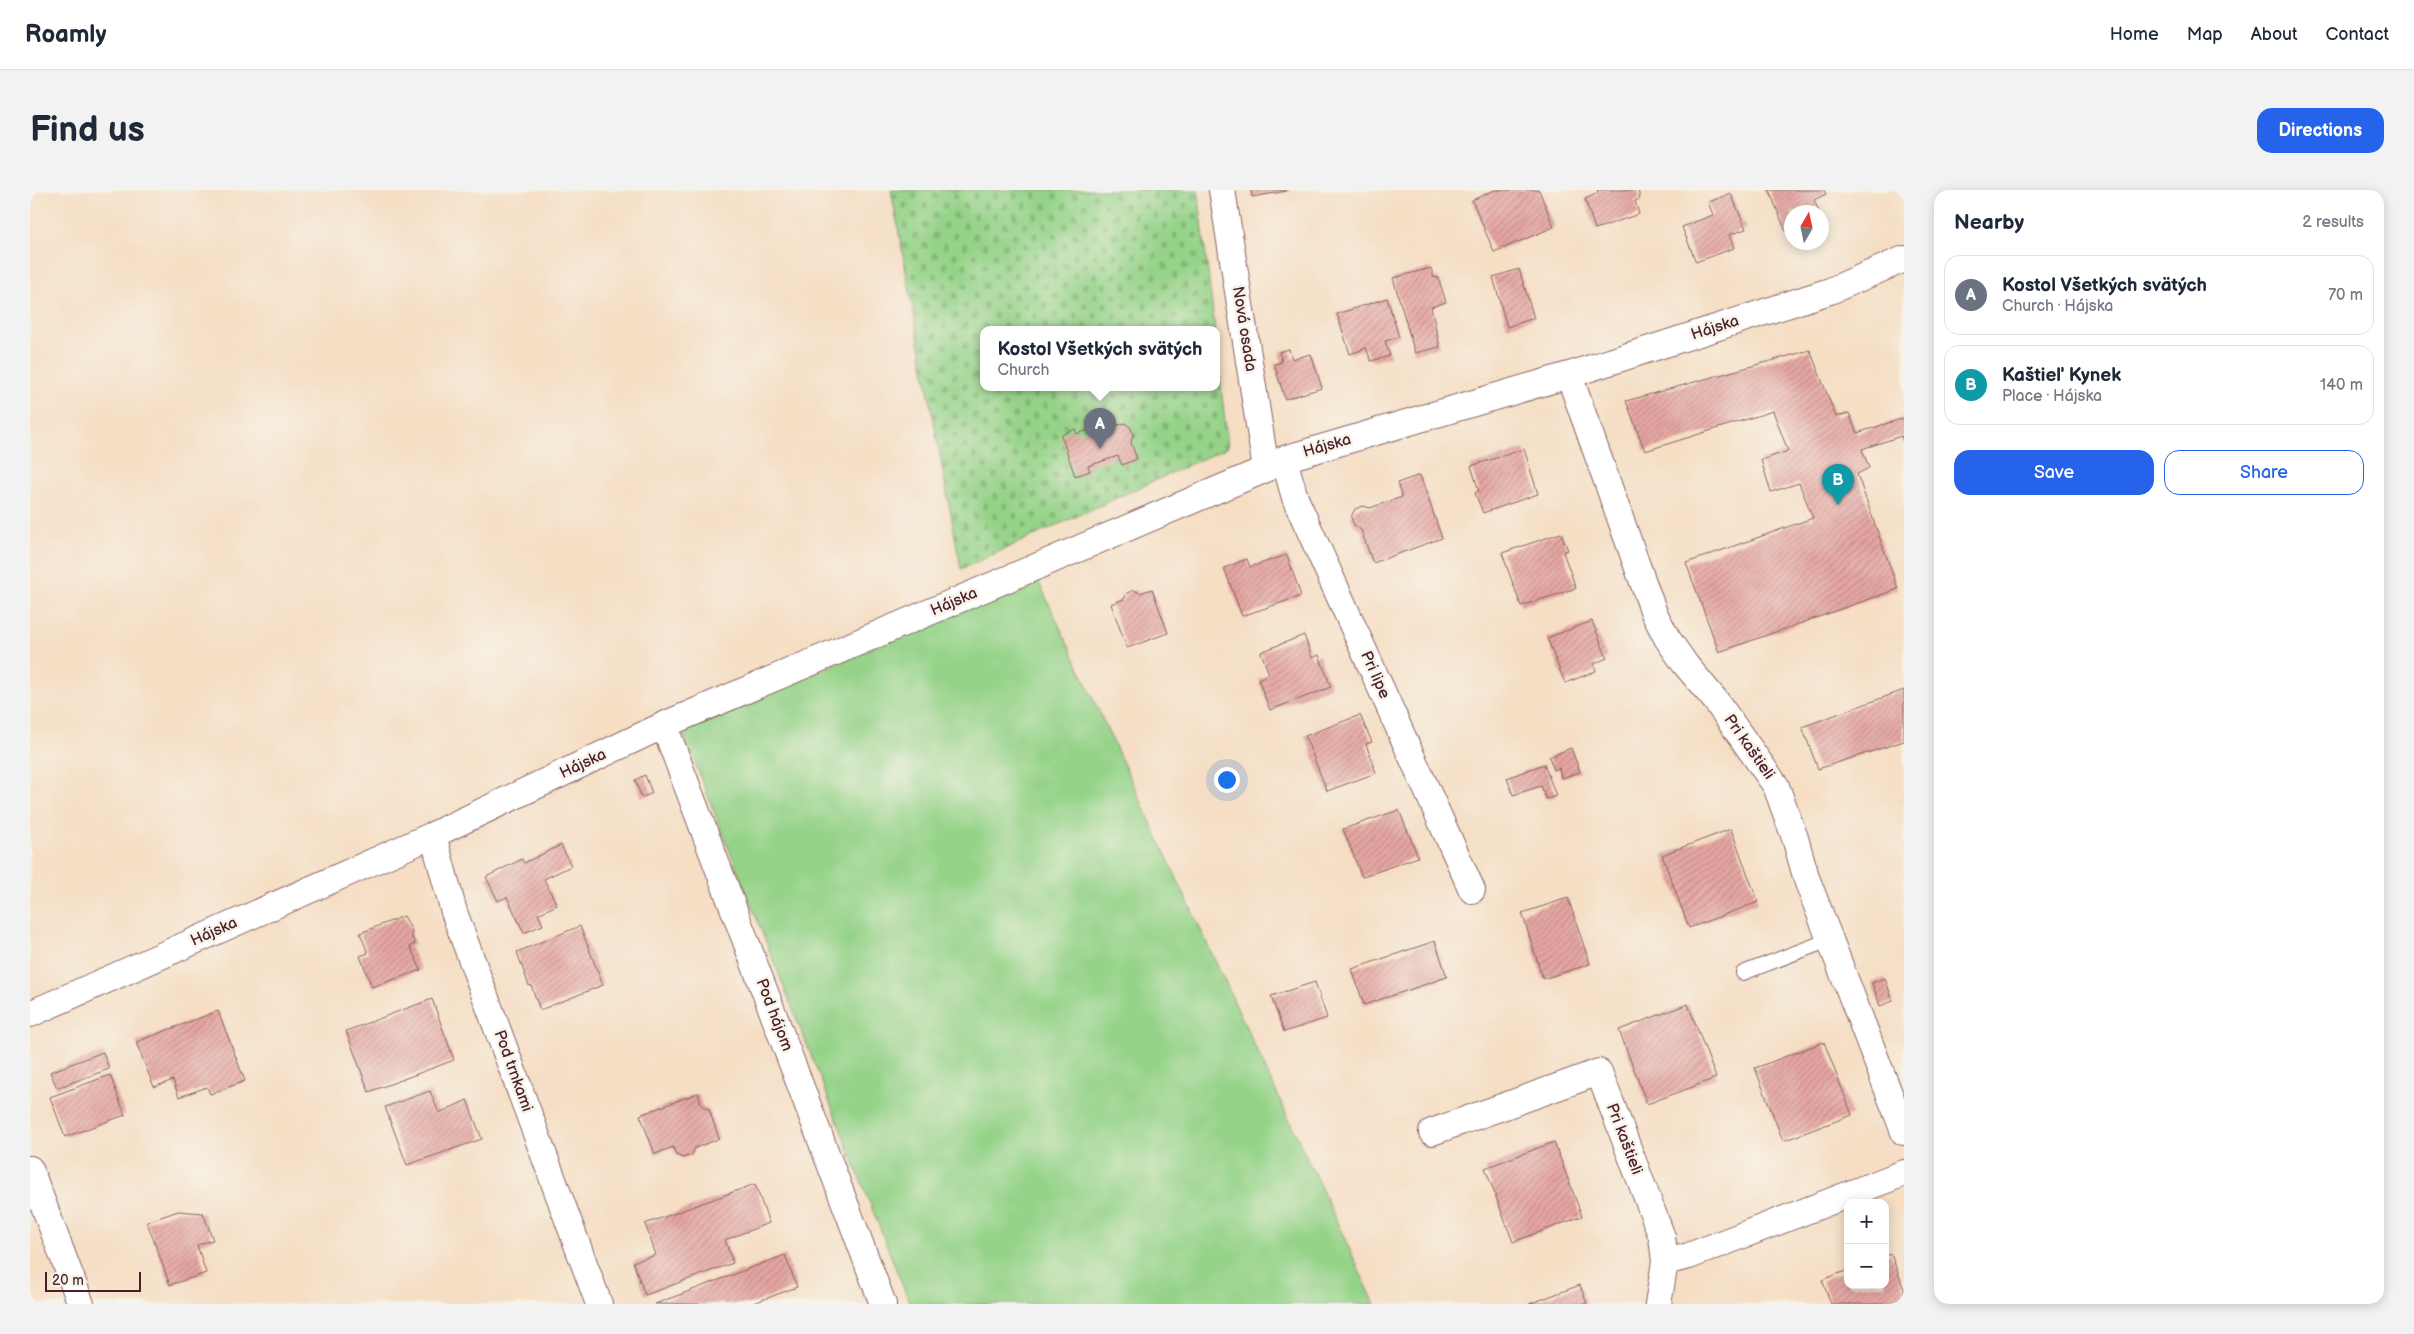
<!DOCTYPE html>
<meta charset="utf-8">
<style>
:root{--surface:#fff;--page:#f2f2f3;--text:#1f2937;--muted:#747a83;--line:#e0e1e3;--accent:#2563eb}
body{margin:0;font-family:"Balsamiq Sans",sans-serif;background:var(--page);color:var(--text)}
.controls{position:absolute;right:15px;bottom:15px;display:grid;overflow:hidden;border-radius:10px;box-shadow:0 2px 12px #0003}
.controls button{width:45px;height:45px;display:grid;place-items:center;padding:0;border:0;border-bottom:1px solid var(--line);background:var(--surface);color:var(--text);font:25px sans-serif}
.compass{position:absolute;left:1754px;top:15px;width:45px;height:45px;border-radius:50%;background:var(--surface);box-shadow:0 2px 12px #0003;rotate:9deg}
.scale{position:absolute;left:15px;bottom:12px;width:96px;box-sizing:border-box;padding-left:5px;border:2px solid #4a1f2b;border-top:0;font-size:14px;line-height:18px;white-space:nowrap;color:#4a1f2b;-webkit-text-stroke:4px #f7f3e8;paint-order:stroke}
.you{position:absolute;left:1196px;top:589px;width:18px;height:18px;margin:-12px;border:4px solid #fff;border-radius:50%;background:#1a73e8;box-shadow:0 0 0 8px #1a73e833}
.badge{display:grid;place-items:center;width:32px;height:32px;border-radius:50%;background:var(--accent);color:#fff;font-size:16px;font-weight:700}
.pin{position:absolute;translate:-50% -41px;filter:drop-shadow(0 1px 2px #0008)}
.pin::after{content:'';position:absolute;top:26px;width:18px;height:15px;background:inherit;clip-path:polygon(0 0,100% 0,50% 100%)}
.popup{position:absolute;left:950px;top:136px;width:240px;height:65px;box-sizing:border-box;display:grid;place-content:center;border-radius:10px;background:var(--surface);filter:drop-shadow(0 1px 4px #0005);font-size:16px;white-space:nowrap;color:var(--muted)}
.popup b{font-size:19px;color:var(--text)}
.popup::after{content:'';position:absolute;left:50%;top:100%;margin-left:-10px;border:10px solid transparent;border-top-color:var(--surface)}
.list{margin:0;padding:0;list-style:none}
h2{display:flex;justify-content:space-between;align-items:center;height:65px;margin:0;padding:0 20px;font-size:21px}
h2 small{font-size:16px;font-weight:400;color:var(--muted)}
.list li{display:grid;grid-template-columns:32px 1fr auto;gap:15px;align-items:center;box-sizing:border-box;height:80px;margin:0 10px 10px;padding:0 10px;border:1px solid var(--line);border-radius:15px}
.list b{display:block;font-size:19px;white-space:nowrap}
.list p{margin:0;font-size:16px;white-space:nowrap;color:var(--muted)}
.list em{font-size:16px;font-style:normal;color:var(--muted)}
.actions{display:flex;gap:10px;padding:15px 20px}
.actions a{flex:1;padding:11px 0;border:1px solid var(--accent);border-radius:15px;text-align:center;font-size:18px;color:var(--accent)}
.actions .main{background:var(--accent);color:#fff}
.map{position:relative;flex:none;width:1874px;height:1114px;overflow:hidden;border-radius:15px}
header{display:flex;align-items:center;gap:30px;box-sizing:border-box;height:70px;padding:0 25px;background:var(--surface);border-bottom:1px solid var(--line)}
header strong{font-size:24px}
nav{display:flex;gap:28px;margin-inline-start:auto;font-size:18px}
.intro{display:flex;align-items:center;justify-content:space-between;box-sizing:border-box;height:120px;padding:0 30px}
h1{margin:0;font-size:35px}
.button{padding:12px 22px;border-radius:15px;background:var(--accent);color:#fff;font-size:18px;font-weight:700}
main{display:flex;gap:30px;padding:0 30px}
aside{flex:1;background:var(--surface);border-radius:15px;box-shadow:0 2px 12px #0003}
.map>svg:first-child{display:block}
.green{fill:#95d389;stroke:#70795a}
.cemetery{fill:url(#cemetery-stones);stroke:#70795a}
.building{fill:url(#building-hatch)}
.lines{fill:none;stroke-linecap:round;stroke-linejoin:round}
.service-casing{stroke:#866261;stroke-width:16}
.minor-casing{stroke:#866261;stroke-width:28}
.service{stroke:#fff;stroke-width:14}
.minor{stroke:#fff;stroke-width:26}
.labels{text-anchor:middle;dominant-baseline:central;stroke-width:5;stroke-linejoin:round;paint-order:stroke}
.street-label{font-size:16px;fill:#4a1f2b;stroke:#f7f3e8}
</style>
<header>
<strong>Roamly</strong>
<nav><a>Home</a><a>Map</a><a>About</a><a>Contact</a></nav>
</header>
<div class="intro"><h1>Find us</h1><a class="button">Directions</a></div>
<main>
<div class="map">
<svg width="1874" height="1114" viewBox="0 0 1874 1114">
<defs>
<pattern id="cemetery-stones" width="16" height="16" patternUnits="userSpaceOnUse" patternTransform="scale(1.25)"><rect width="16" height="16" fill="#95d389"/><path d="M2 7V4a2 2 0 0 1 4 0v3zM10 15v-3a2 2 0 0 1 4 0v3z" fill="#82b576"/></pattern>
<pattern id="building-hatch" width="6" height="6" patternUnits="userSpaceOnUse" patternTransform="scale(1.25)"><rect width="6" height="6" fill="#e6a7a3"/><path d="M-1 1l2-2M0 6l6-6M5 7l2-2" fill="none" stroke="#bc8785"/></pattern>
</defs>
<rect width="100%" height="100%" fill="#f7f3e8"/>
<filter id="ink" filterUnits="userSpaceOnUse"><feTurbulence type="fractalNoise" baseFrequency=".02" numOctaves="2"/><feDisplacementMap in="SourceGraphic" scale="10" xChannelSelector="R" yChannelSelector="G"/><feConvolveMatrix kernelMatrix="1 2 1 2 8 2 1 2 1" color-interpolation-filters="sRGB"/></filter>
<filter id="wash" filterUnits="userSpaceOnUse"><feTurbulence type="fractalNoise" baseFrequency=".0096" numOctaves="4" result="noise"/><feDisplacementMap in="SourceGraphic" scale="20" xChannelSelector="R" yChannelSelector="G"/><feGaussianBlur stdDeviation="1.12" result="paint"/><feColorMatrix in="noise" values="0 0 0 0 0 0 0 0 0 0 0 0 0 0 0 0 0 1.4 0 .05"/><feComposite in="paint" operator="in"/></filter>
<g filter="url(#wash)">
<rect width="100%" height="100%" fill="#f5dec4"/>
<path class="green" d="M1006 386 1345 1114H880L652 541Z"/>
<path class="cemetery" d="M861 0H1168L1185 140H954V198H1186V154L1198 257 931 379Z"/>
<g id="blocks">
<path class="building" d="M1221 0H1257V1L1222 7Z
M1465 0H1509L1524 37 1464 62 1442 10Z
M1567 0H1608L1610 9 1605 11 1609 24 1565 39 1555 9 1568 3Z
M1739 0H1794L1796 4 1784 10 1789 22H1762V39L1756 42Z
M1701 4 1716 39 1699 45 1704 58 1666 72 1652 37 1683 25 1678 12Z
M1401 78 1404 88 1408 87 1416 112 1401 117 1410 157 1385 163 1363 88Z
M1489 79 1504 128 1477 137 1463 87Z
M1357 108 1369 147 1355 151 1360 166 1341 171 1336 158 1320 164 1307 124Z
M1259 159 1262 169 1281 164 1292 198 1255 209 1244 174 1252 172 1249 162Z
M1780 160 1806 227 1819 223 1827 243 1874 228V254L1871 246 1832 259 1839 278 1827 284 1868 399 1689 462 1656 373 1783 328 1769 293 1741 302 1731 270 1758 261 1743 221 1615 261 1596 211Z
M1077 233 1079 238 1095 233 1101 238 1103 244 1101 253 1107 269 1092 275 1088 266 1058 276 1060 281 1045 286 1031 245 1045 239 1047 244Z
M1494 259 1508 304 1453 323 1445 303 1449 301 1441 276Z
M1390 285 1412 348 1343 373 1331 340 1324 335 1321 327 1325 319 1333 316 1340 318 1372 307 1367 293Z
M1531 343 1538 360 1533 362 1546 398 1491 416 1472 363Z
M1257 365 1271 406 1212 426 1194 378 1217 369 1220 377Z
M1122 399 1138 443 1097 458 1081 414 1094 409 1097 403 1104 400 1110 403Z
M1562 431 1577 468 1564 474 1566 481 1535 493 1517 448Z
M1274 445 1282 468 1289 465 1301 497 1240 520 1228 489 1239 484 1231 462Z
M1874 500V551L1788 579 1772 537Z
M1330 525 1342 552 1336 554 1346 583 1297 601 1275 546Z
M1541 558 1550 582 1531 588 1529 578 1524 580 1519 567Z
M1514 574 1526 606 1516 609 1511 596 1483 605 1477 588Z
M615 585 622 603 612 608 605 590Z
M1369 620 1388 667 1332 687 1313 639Z
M1701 639 1728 712 1659 738 1632 665Z
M531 655 541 676 514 689 527 715 508 724 513 735 494 743 477 707 468 711 456 687 492 669 494 673Z
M1538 708 1560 774 1513 789 1492 723Z
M374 726 382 741 381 745 385 754 380 756 391 780 342 797 330 766 338 763 330 743Z
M550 736 573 795 510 820 501 795 499 796 487 762Z
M1405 751 1417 787 1334 815 1322 779Z
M1855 788 1863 811 1850 816 1842 793Z
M1285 792 1297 828 1254 842 1241 806Z
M402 809 424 870 339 902 316 841Z
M1658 814 1686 888 1617 914 1589 840Z
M188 821 215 891 180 904 177 897 149 907 143 890 124 897 106 852Z
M1794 852 1822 925 1753 951 1725 878Z
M73 862 79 879 27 898 20 882Z
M80 885 95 925 35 947 20 907Z
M400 901 409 923 437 910 452 949 377 975 355 917Z
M668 903 672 916 679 919 689 949 665 958 662 965 653 968 646 965 643 957 625 964 610 925Z
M1524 952 1552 1026 1483 1052 1455 978Z
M725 994 739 1033 695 1050 703 1073 615 1105 603 1072 626 1065 615 1034Z
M148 1021 173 1023 183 1050 167 1055 176 1083 140 1095 117 1032Z
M1861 1064 1874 1099V1114H1801L1792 1090 1818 1080V1095H1855V1066Z
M755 1065 767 1097 721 1114H625Z
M1550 1095 1557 1114H1499Z"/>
</g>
</g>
<g filter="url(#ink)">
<use href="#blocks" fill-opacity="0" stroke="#866261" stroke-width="1"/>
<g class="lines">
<defs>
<path id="service" d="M1713 783 1799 750"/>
<path id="minor" d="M1192 0 1236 279
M1539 185 1624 423 1637 448 1655 474 1686 511 1746 596 1765 648 1777 690 1874 942
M1254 269 1265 308 1442 700
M634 535 853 1114
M403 645 424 722 569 1114
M0 824 403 645 634 535 1236 279 1254 269 1539 185 1800 101 1874 69
M1402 942 1569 882 1632 1047 1635 1072 1659 1066 1874 983
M0 979 51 1114
M1628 1114 1635 1072"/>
</defs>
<use href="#service" class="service-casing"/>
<use href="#minor" class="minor-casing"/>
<use href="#service" class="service"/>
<use href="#minor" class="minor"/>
</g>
</g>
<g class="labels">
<g class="street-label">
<text transform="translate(1685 138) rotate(-18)">Hájska</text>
<text transform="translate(1214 139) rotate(81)">Nová osada</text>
<text transform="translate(1297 256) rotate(-16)">Hájska</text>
<text transform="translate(924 412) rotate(-23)">Hájska</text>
<text transform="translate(1345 485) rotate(66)">Pri lipe</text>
<text transform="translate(1719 557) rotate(55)">Pri kaštieli</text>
<text transform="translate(553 574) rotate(-25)">Hájska</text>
<text transform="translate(184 742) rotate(-24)">Hájska</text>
<text transform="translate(744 825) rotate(69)">Pod hájom</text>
<text transform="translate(483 881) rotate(70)">Pod trnkami</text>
<text transform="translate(1594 949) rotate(69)">Pri kaštieli</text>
</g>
</g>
</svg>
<div class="controls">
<button>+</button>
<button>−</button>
</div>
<svg class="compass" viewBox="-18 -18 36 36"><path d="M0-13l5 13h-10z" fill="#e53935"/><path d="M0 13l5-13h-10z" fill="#747a83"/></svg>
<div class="scale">20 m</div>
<div class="you"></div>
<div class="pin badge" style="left:1070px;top:259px;background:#6b7280">A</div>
<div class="popup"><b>Kostol Všetkých svätých</b>Church</div>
<div class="pin badge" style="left:1808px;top:315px;background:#0f9aa8">B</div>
</div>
<aside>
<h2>Nearby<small>2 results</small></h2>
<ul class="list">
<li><span class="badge" style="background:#6b7280">A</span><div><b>Kostol Všetkých svätých</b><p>Church · Hájska</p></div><em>70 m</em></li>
<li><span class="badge" style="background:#0f9aa8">B</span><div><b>Kaštieľ Kynek</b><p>Place · Hájska</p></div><em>140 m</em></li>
</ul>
<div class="actions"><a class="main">Save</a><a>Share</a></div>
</aside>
</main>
